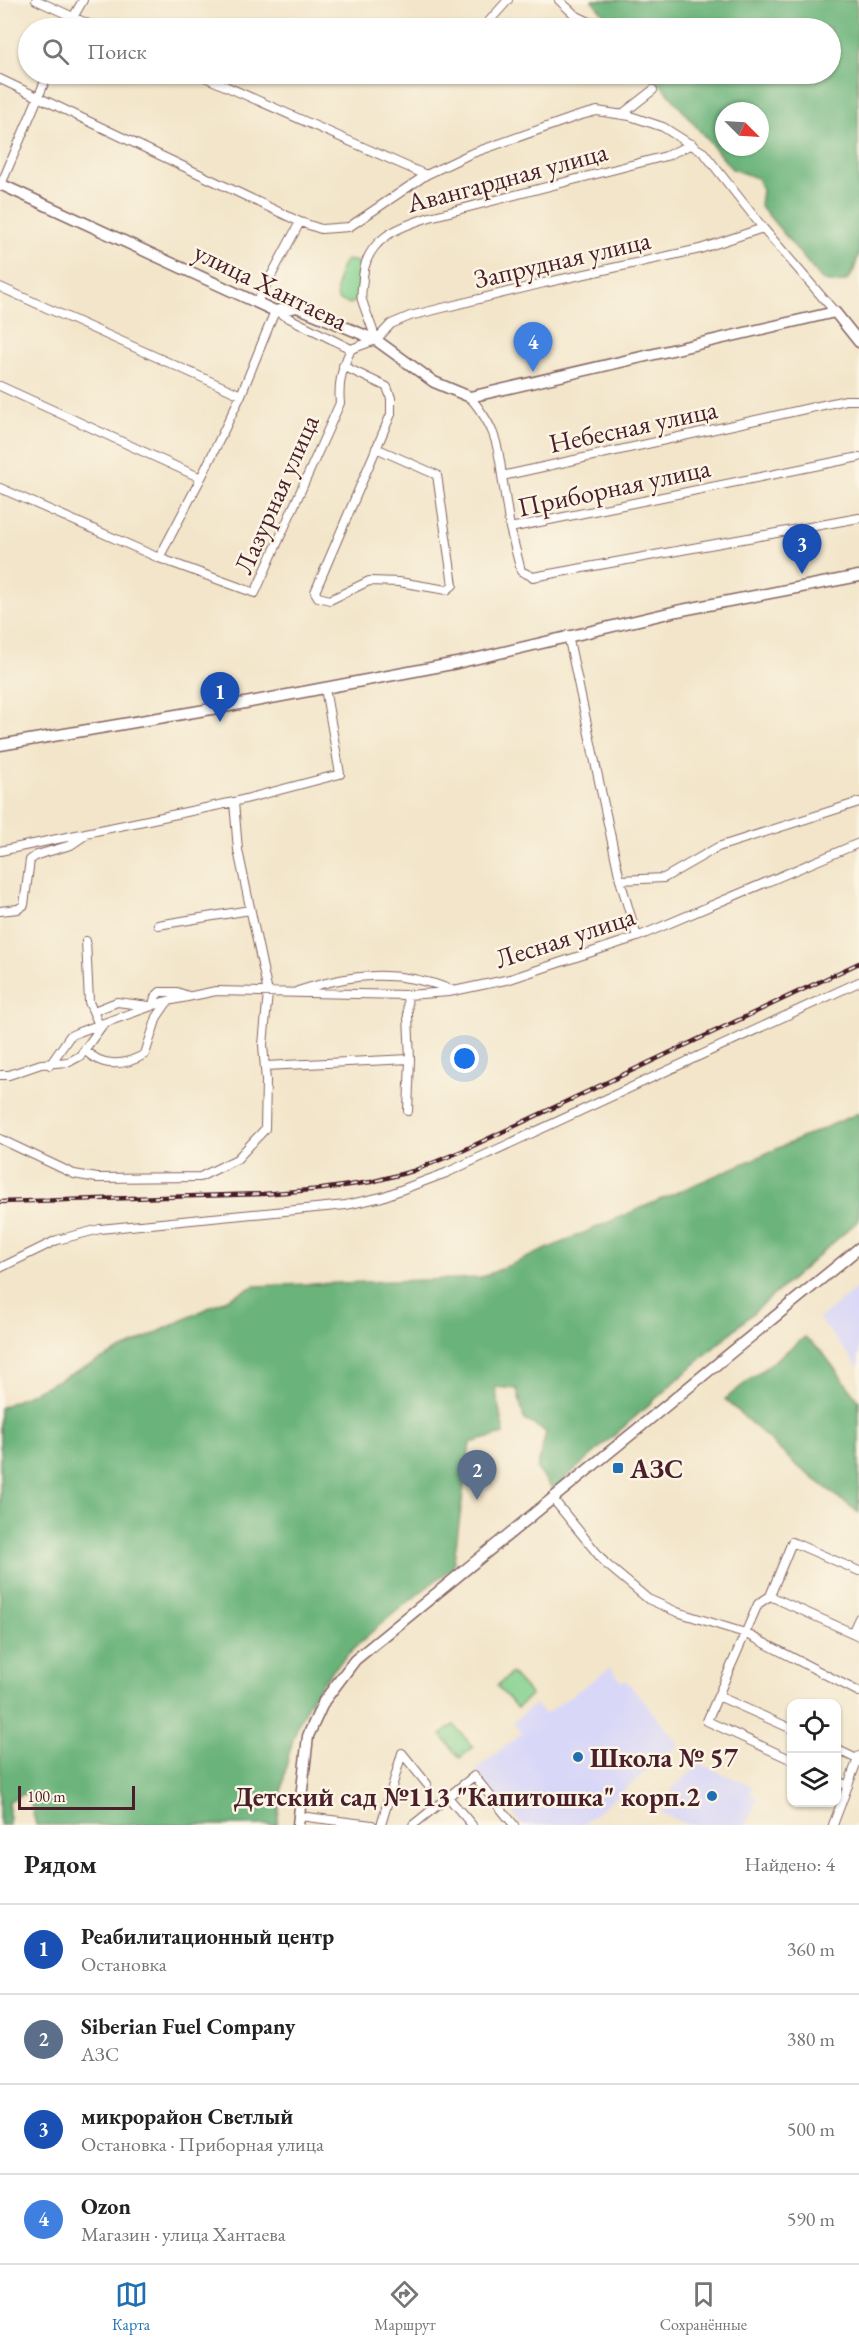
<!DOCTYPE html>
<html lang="ru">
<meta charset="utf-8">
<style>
:root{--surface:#fff;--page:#f2f2f2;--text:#222;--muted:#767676;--line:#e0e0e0;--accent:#1f6fb2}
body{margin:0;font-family:"EB Garamond",serif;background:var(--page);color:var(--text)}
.controls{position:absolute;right:18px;bottom:18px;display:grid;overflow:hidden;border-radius:12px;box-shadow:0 2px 4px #0004}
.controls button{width:54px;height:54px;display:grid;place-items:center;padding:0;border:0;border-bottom:2px solid var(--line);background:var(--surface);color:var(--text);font:30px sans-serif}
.compass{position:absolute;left:715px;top:102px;width:54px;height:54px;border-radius:50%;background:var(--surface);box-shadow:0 2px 4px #0004;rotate:114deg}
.scale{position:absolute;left:18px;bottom:15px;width:117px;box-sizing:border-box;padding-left:6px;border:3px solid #4a1f2b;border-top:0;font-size:16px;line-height:21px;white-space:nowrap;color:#4a1f2b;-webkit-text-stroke:4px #fcf5e5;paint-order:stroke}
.you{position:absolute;left:465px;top:1059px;width:21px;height:21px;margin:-15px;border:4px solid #fff;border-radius:50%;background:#1a73e8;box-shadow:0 0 0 9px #1a73e833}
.badge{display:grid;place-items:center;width:39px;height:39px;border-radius:50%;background:var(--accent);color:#fff;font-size:20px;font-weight:700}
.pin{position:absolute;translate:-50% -50px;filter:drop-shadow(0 2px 3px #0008)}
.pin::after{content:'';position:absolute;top:32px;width:21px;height:18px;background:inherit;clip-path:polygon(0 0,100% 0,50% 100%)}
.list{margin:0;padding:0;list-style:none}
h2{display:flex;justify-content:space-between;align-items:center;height:78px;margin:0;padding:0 24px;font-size:26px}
h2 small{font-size:20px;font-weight:400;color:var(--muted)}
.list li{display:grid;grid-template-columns:39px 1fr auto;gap:18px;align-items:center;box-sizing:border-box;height:90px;padding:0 24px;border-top:2px solid var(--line)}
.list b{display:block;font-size:22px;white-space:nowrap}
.list p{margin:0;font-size:20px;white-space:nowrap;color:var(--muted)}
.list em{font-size:20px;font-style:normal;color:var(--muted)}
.icon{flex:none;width:33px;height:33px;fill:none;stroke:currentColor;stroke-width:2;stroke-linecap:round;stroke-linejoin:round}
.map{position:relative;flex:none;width:859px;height:1825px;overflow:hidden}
.search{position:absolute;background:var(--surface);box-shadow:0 2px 4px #0004;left:18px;right:18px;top:18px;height:66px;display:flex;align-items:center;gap:15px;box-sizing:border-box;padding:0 21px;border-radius:33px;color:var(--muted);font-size:22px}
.sheet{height:438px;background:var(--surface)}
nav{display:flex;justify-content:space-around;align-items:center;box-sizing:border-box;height:84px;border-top:2px solid var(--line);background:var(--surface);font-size:16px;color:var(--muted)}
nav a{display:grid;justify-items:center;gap:3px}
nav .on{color:var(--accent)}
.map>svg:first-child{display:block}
.built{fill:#d9d7f8}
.green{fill:#84d18f;stroke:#67785d;stroke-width:1.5}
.forest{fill:#6bb37a;stroke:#5a6952;stroke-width:1.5;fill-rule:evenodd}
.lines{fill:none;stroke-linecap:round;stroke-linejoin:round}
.minor-casing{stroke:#856462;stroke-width:10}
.tertiary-casing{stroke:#856462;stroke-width:13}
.minor{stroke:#fff;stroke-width:8}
.tertiary{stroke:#fff;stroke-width:10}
.rail-casing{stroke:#4a1f2b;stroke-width:4.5}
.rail{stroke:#fcf5e5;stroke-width:2;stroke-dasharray:7;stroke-linecap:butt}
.poi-dot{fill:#1f6fb2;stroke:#fcf5e5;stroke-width:2}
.labels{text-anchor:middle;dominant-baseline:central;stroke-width:5;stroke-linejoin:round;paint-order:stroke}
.street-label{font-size:27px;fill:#4a1f2b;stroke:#fcf5e5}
.poi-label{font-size:27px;font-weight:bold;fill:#4a1f2b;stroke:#fcf5e5;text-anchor:start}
</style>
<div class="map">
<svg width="859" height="1825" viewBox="0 0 859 1825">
<rect width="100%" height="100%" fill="#fcf5e5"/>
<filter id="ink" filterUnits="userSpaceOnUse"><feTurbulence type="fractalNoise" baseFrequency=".0167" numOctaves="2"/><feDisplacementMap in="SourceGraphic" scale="12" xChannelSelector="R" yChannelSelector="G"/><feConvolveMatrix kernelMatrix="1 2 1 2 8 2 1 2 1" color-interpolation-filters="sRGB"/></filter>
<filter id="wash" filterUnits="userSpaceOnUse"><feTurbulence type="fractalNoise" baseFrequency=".008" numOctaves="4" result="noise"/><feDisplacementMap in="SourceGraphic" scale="24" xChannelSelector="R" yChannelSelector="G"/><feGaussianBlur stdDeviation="1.35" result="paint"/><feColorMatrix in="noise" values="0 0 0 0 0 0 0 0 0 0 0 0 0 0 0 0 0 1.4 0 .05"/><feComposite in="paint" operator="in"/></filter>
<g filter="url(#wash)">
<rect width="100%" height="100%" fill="#f2e5c9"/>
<path class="built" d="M859 1286V1368L819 1319Z
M610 1668 622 1682 626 1680 679 1744 582 1825H523L475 1770 522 1733 513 1722 535 1704 544 1715Z
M700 1764 753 1787 750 1794 758 1798 745 1825H689L661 1813 673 1788Z"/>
<path class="green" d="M346 260 358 262 362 267 356 301 350 304 338 300C335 290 339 267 346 260Z
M511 1673 531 1695 517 1708 497 1686Z
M454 1725 473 1747 460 1758 441 1735Z"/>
<path class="forest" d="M592 0H857L859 252C853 277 849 289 822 280L760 205 762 190 757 178 732 169 652 74H830V28H615ZM724 111H760V147H724Z
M859 1113V1220L553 1489 537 1469 546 1432 524 1419 517 1389 495 1387 504 1434 470 1443 453 1567C404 1606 331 1656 303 1714 287 1747 282 1788 277 1825H36L28 1792 9 1801V1825H0V1408L254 1286 480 1278Z
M805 1337 823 1353 859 1401V1513L796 1465 725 1399Z"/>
</g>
<g filter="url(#ink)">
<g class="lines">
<defs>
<path id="minor" d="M36 0 97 28
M559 0 575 15 602 28
M67 28 83 0
M483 28 508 0
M198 74 426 175 349 227 321 229 300 222
M0 79 300 222 257 302
M621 115 653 90
M426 175 470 154 578 116 597 111 630 116 663 127 704 153 763 228 835 312
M0 187 48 74
M0 287 241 395 275 311 351 349 376 340 391 324 410 316 544 283 700 249 763 228
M376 340C372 326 366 313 362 300 360 294 363 284 363 277 366 239 398 227 430 217L666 156 692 144
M343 366 387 387 391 398V414L315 592 318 597 330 600 369 581 399 582 447 590 453 585 437 475 376 448
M0 386 201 478 241 395
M470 397C493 425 498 440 502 476L846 400H859
M859 457 510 528 521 571 533 577 859 518
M502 476 510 528
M0 488 159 558 201 478
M159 558 255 593 340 403C338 383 342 368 351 349
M568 635 620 880 637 937
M0 851 234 802 340 774 325 688
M620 880 664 878 718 847 859 802
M0 911 18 909 24 905 30 860 37 855 71 845 87 834
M158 925 250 910
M86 941 89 1002 99 1025
M298 991C352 973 399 969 452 990
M407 995 410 1059 408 1111
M153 1005 155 997 160 992H177L188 996
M94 1011 117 1002 149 1006
M85 1050C102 1068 125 1066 145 1054L157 1017 168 1001
M50 1065 70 1036 79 1032 163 1002 216 991 407 995 449 992 510 979 637 937 859 843
M265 1066 410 1059
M0 1075H9L41 1064 69 1062 80 1056 104 1023
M0 1139 74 1174 97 1178 200 1177 237 1159 265 1129 266 1081 263 1045 268 993 238 850 234 802
M0 1268 57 1240 100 1229 346 1205 382 1197 446 1173 859 982
M553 1499 605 1563 648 1599 677 1612 745 1633 859 1692
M770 1596 859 1636
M852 1633 859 1618
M718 1696 792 1729
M836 1749 859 1760
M792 1760 707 1721 758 1604 770 1596 792 1542 859 1571
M836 1780 848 1786
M448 1797 472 1825
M299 1816 372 1825
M381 1825 402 1753 427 1784
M413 1825 474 1776 514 1825
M833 1825 859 1756"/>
<path id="tertiary" d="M0 184 275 311 297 307 376 340 434 382 470 397 835 312 859 342
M0 745 229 706 457 663 677 611 859 576
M298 1825 308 1736 324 1701 355 1660 859 1248"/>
</defs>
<use href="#minor" class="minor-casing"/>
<use href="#tertiary" class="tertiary-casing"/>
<use href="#minor" class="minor"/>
<use href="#tertiary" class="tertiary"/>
<defs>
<path id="rail" d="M0 1202 263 1194 322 1189 371 1182 413 1171 462 1151 859 963"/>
</defs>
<use href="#rail" class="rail-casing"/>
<use href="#rail" class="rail"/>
</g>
</g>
<g class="poi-dot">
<rect x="612" y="1462" width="12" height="12" rx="3"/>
<circle cx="578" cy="1757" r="6"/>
<circle cx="712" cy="1796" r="6"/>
</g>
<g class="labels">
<g class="street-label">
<text transform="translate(507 177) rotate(-15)">Авангардная улица</text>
<text transform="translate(562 259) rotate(-13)">Запрудная улица</text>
<text transform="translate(271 286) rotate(26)">улица Хантаева</text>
<text transform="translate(633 426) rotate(-12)">Небесная улица</text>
<text transform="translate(614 487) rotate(-12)">Приборная улица</text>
<text transform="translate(276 494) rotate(-66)">Лазурная улица</text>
<text transform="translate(565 937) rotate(-18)">Лесная улица</text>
</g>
<g class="poi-label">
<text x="630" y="1468">АЗС</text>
<text x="590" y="1757">Школа № 57</text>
<text x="700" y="1796" text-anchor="end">Детский сад №113 "Капитошка" корп.2</text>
</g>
</g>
</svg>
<div class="controls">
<button><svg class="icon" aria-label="locate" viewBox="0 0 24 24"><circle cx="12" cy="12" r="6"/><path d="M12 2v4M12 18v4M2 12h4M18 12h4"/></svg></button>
<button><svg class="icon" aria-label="layers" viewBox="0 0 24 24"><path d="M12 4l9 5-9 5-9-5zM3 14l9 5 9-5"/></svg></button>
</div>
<svg class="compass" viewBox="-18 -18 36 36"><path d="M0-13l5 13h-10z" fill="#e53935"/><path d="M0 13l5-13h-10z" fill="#767676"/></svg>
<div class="scale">100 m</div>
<div class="you"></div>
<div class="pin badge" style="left:220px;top:722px;background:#1a4fb4">1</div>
<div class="pin badge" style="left:477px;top:1500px;background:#5c6f8a">2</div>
<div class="pin badge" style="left:802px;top:574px;background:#1a4fb4">3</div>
<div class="pin badge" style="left:533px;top:372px;background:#3f7fe0">4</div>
<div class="search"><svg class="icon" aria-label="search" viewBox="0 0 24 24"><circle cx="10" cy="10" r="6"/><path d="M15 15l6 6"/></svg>Поиск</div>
</div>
<section class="sheet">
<h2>Рядом<small>Найдено: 4</small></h2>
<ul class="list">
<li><span class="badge" style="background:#1a4fb4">1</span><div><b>Реабилитационный центр</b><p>Остановка</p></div><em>360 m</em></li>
<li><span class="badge" style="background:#5c6f8a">2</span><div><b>Siberian Fuel Company</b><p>АЗС</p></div><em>380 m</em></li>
<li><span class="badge" style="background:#1a4fb4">3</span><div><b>микрорайон Светлый</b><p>Остановка · Приборная улица</p></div><em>500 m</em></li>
<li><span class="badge" style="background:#3f7fe0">4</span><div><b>Ozon</b><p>Магазин · улица Хантаева</p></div><em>590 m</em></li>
</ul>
</section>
<nav>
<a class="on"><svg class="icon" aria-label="map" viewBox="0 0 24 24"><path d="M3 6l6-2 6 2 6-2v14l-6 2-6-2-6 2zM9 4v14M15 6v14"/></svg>Карта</a>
<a><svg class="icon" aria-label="directions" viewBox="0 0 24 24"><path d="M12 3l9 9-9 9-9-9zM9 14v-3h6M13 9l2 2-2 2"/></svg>Маршрут</a>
<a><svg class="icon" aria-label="saved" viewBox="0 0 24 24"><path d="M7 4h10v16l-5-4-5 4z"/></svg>Сохранённые</a>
</nav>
